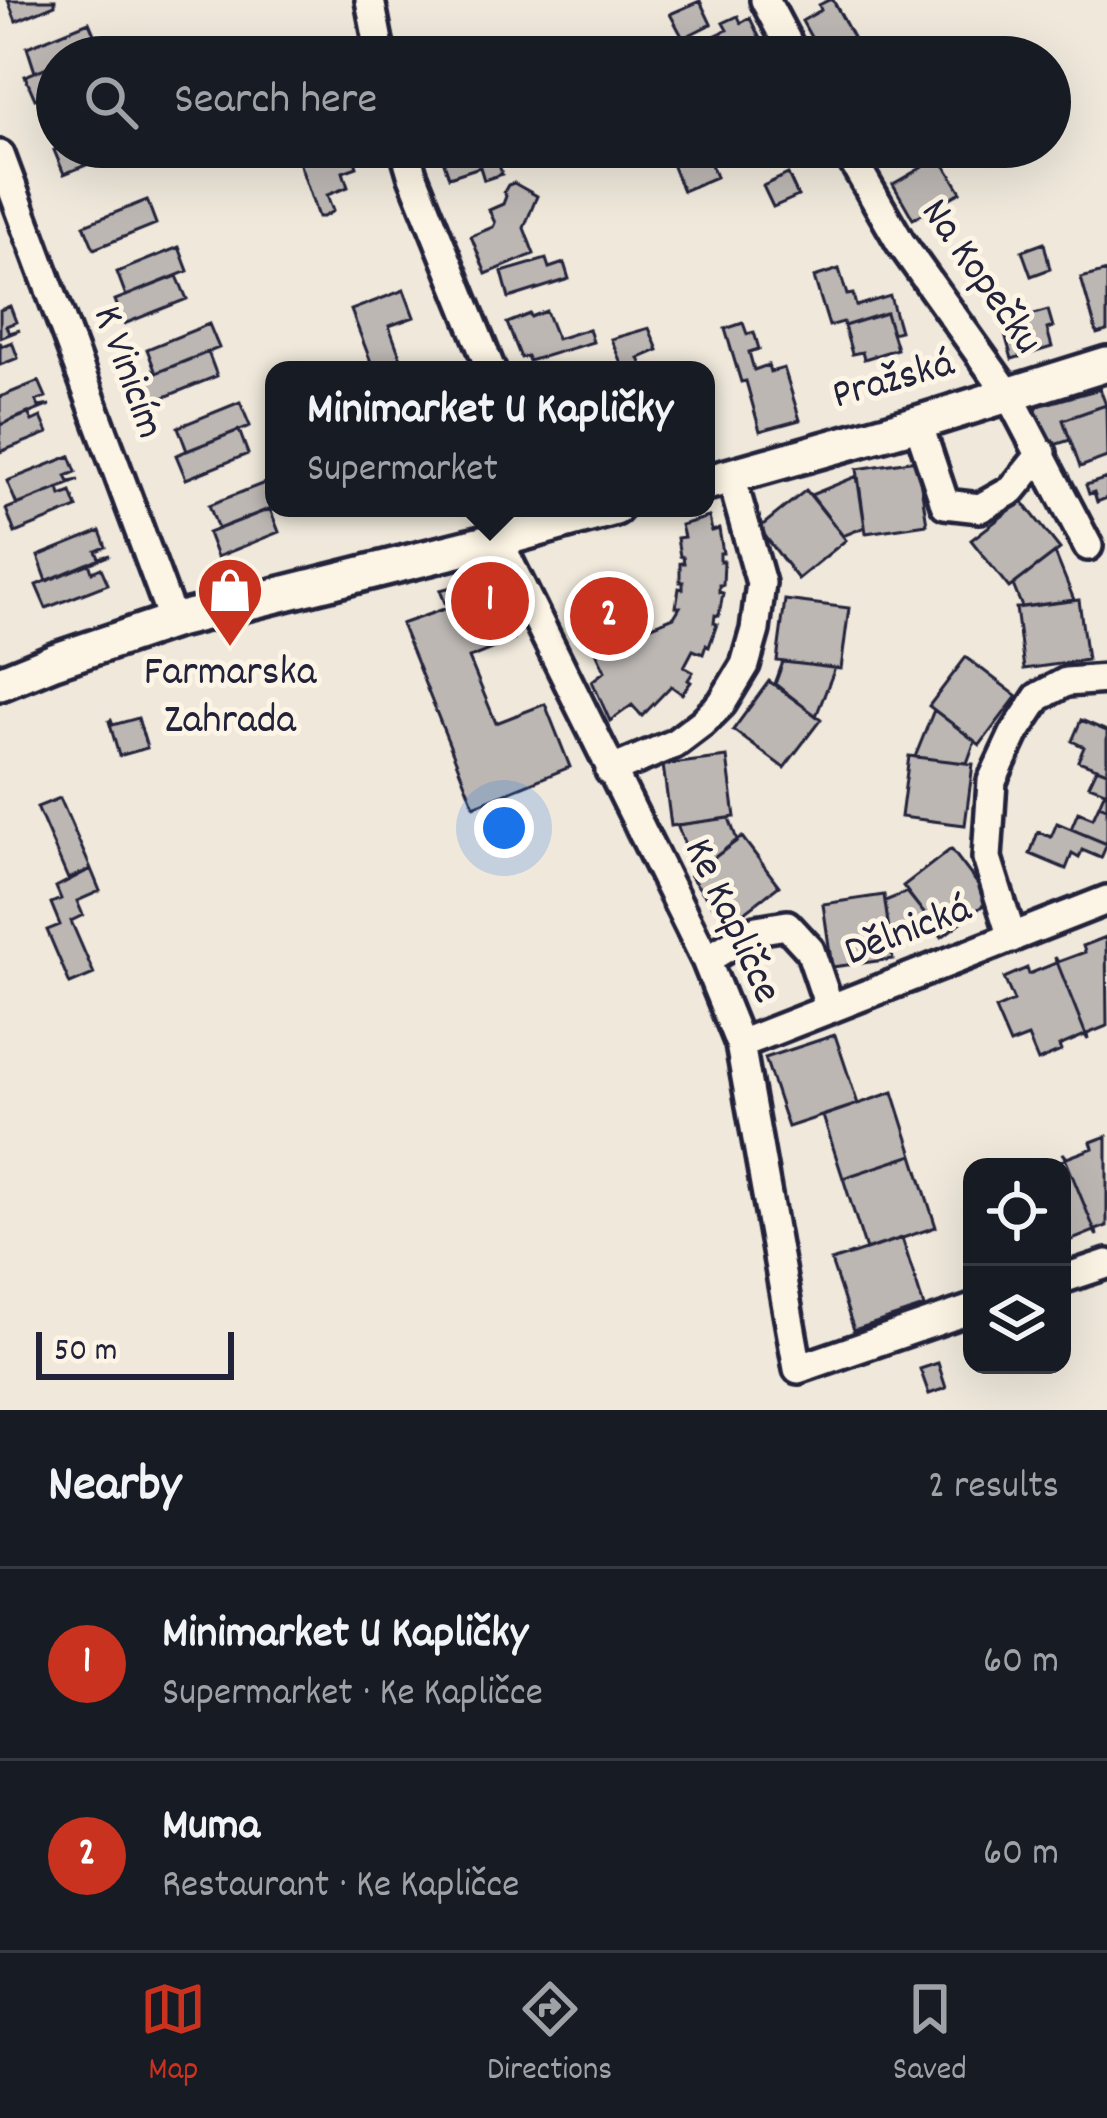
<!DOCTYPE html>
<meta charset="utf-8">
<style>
:root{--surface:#171b24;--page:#242831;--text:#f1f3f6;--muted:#9ea1a6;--line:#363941;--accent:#c8321e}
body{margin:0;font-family:Dekko,sans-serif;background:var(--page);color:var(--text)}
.controls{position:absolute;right:36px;bottom:36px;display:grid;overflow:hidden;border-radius:24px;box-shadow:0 12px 48px #0002}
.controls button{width:108px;height:108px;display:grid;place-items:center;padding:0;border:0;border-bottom:3px solid var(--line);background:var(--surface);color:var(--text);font:60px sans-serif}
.scale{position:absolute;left:36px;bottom:30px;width:198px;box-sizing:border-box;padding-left:12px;border:6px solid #22223b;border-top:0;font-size:33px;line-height:42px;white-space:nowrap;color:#22223b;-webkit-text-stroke:9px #fcf5e5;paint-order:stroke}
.you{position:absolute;left:504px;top:828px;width:42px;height:42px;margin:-30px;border:9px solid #fff;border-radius:50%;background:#1a73e8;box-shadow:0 0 0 18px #1a73e833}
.badge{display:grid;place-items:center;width:78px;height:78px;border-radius:50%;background:var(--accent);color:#fff;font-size:39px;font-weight:700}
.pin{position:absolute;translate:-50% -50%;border:6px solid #fff;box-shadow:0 3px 12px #0006}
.popup{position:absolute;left:265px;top:361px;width:450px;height:156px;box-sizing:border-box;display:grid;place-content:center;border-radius:24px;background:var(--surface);filter:drop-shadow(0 3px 9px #0005);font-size:39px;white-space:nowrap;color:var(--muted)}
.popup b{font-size:45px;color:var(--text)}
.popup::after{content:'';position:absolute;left:50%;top:100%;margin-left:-24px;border:24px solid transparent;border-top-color:var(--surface)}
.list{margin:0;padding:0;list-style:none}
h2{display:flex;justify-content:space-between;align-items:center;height:156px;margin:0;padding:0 48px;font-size:51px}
h2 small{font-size:39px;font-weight:400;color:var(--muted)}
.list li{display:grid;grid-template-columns:78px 1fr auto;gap:36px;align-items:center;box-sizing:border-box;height:192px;padding:0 48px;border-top:3px solid var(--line)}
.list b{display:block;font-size:45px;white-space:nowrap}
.list p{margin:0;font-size:39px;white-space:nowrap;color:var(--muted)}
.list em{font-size:39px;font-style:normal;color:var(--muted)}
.icon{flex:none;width:66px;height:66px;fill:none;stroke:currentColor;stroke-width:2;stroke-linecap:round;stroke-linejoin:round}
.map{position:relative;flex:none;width:1107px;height:1410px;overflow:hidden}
.search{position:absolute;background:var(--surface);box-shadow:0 12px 48px #0002;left:36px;right:36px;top:36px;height:132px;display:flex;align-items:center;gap:30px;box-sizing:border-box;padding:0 42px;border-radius:66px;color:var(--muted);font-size:45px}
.sheet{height:540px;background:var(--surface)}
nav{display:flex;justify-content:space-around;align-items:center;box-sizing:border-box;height:168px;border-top:3px solid var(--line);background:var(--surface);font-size:33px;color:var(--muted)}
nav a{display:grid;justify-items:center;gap:6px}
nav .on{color:var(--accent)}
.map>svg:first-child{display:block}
.building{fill:#bcb7b3;stroke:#22223b;stroke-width:3}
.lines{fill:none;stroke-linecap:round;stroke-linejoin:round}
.minor-casing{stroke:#22223b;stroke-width:36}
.tertiary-casing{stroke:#22223b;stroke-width:42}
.minor{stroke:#fcf5e5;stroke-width:27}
.tertiary{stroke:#fcf5e5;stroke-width:33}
.labels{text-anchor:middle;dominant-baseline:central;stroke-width:10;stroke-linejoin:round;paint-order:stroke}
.street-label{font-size:42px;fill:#22223b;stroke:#fcf5e5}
.poi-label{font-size:42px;fill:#22223b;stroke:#fcf5e5}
</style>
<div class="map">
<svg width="1107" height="1410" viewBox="0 0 1107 1410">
<rect width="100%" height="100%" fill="#efe8db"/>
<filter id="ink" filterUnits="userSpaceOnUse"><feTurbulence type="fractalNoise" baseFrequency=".00833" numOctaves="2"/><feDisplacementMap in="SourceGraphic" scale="24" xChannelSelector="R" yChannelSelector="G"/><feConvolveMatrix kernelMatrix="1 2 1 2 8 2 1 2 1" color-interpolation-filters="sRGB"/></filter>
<g filter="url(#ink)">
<path class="building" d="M8 0H55V5L16 21Z
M829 0H833L862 54 855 57H822L802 21 821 10 819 5Z
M700 1 711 24 683 38 670 14Z
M738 16 741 23 750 18 768 55 721 57 712 37 727 30 723 23Z
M89 22 99 46 72 57H57V63L35 72 27 47Z
M57 63V90L35 99 25 76Z
M62 147H126V149L64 174 54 150Z
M322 147H351L357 167 343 172 348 187 327 195 333 211 323 217H318L297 156Z
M481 147H493L502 174 484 180 480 167 449 177 443 160Z
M665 147H704L716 177 683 191Z
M940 157 961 192 913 219 893 184Z
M788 174 798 196 773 207 763 186Z
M514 183 537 196 524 228 534 254 486 274 471 236 493 227 495 223 489 210 503 204 506 196 504 192 508 185Z
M147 200 156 224 94 249 84 225Z
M1044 243 1050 269 1031 276 1022 251Z
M179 247 188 271 126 296 117 272Z
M546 259 549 268 564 263 569 279 509 298 502 272Z
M839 269 847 295 853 294 856 306 890 296 900 331 892 333 886 313 844 326 843 322 829 326 814 277Z
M1107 271V331L1097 334 1081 278Z
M177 276 187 299 124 324 115 300Z
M404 290 414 317 389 326 404 367 395 370H374L351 310Z
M10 306 16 322 6 326 9 333 20 330 0 338V310Z
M1048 310 1053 327 1047 329 1052 347 1012 359 1002 323Z
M546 311 557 339 589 329 593 342 529 361 527 356 521 358 507 323 530 314 531 317Z
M886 313 897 349 864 359 862 352 852 354 844 326Z
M743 323 747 334 754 332 759 349 749 352 754 370 768 365 770 372 784 368 800 420 760 431 746 381 741 382 725 329Z
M209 324 219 348 156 373 147 349Z
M649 328 658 350 639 358 644 370H624L611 339Z
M0 342 2 346 12 342 18 358 0 365Z
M208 352 217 376 155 401 145 377Z
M39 381 46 397 36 401 39 407 50 405 0 425V397Z
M1100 389 1106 405 1063 420 1070 440 1051 446 1034 416 1038 406Z
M240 402 250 426 187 451 178 427Z
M1106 405 1107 457 1080 467 1063 420Z
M28 413 32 421 41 417 48 433 0 452V425Z
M239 430 248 454 186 479 176 455Z
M70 456 76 472 66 476 69 482 79 480 17 505 7 481Z
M917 460 927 524 866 533 857 469Z
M857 476 865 527 843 536 811 495Z
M1107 478V498L1097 502 1094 492 1089 494 1086 485Z
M272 480 274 507 218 529 209 505Z
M59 488 61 496 71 492 77 508 15 533 6 509Z
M806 490 846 540 798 579 759 528Z
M1022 501 1060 549 1009 588 971 540Z
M270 509 279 532 217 557 208 533Z
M709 517 712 531 719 529 723 553H720V561H724L723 585H719V592L723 593 719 616 715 615 714 623 717 624 709 647 706 645 703 654 693 650 684 667 693 672 688 680 691 682 682 694 671 686 642 716 632 705 610 721 592 681 605 671 583 624 581 612H576L579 600 582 595 586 599 596 591 611 589 623 595 642 630 674 617 680 607H676L679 588 683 589V582H680V563H684L683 557 680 556 677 538 684 537 681 525Z
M100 531 106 547 96 551 99 558 110 555 47 581 38 556Z
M1055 553 1074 600 1022 607 1013 585Z
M89 563 92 572 101 568 108 584 46 608 36 585Z
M489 577 514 640 469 658 496 723 545 704 570 767 474 806 401 624 447 608 440 590Z
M785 600 849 608 841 669 777 661Z
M1079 600 1087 660 1024 669 1016 608Z
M966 657 1017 696 980 745 929 706Z
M783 662 835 668 816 716 775 684Z
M769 681 821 719 784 768 733 730Z
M934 710 975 741 967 763 915 757Z
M138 718 147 748 119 756 109 721 111 720 113 725Z
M1081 720 1107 731V772L1078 761 1084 747 1072 741Z
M909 756 973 764 965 825 901 817Z
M727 757 735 817 671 826 663 765Z
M1097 768 1107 772V808L1099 805 1105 791 1089 785Z
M60 798 91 869 68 879 37 807Z
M1099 805 1107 808V844L1071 829 1078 812 1093 818Z
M729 818 737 840 696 872 677 825Z
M1057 823 1107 844 1101 858 1082 850 1079 858 1072 854 1066 869 1030 854 1038 832 1051 837Z
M742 837 779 886 728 925 690 876Z
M951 849 990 900 942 937 903 886Z
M91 869 100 891 77 901 83 915 71 921 94 974 70 984 47 930 60 925 51 903 61 899 56 887Z
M907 892 939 932 892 952 885 901Z
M884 895 893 959 832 967 823 904Z
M1106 937 1107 1026 1087 1034 1088 1040 1055 957 1058 962 1085 952 1083 946Z
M1055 957 1088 1040 1085 1035 1059 1046 1061 1051 1038 1061 1028 1037 1010 1044 995 1009 1014 1001 1004 978 1027 968 1029 974 1056 963Z
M835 1035 858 1104 788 1127 765 1058Z
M893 1092 913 1155 843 1178 823 1116Z
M1107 1136V1226L1096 1230 1097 1236 1063 1153 1067 1158 1093 1148 1091 1142Z
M1063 1153 1097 1236 1094 1231 1067 1242 1069 1248 1062 1251V1167H1045L1065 1159Z
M913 1155 936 1227 866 1250 843 1178Z
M902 1238 924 1307 854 1330 831 1261Z
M938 1363 946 1388 929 1394 920 1369Z"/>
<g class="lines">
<defs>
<path id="minor" d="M370 0 381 57
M765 0 795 57
M404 147 412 174 491 370
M845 147 900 242 1009 395 1088 546
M0 155 173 621
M918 423 945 504 980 508 1012 490 1042 453
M498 540 706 960 740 1044 798 1369 972 1309
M610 771 674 744 703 722 722 703 745 665 755 630 761 583 731 476
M1012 938 987 858 992 781 1014 734 1038 697 1066 682 1107 679
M706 960 756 930 787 925 810 950 830 1009
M740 1044 1107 900
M1062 1279 1107 1264"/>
<path id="tertiary" d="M706 483 918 423 1107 364
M0 683 54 661 173 621 498 540 615 508"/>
</defs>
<use href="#minor" class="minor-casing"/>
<use href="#tertiary" class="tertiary-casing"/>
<use href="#minor" class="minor"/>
<use href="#tertiary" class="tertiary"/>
</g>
</g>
<defs>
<symbol id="shop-pin" viewBox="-11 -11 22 30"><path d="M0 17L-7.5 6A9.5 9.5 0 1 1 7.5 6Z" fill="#c8321e" stroke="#fcf5e5"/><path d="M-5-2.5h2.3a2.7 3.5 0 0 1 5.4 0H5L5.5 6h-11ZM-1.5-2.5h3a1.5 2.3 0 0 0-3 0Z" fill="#fff"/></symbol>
</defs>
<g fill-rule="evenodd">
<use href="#shop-pin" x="192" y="552" width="76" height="104"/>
</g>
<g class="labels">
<g class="street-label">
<text transform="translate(979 278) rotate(55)">Na Kopečku</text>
<text transform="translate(126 373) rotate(70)">K Vinicím</text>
<text transform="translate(894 382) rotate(-16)">Pražská</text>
<text transform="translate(730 922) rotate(65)">Ke Kapličce</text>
<text transform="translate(909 933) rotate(-21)">Dělnická</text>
</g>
<g class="poi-label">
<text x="230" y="675">Farmarska<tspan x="230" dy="48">Zahrada</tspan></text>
</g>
</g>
</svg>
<div class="controls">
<button><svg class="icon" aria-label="locate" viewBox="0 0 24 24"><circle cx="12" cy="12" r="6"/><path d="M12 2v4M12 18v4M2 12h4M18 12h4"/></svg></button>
<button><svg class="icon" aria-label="layers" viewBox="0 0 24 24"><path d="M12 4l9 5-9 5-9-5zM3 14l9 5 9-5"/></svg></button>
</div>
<div class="scale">50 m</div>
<div class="you"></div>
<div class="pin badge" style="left:490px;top:601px">1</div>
<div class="popup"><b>Minimarket U Kapličky</b>Supermarket</div>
<div class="pin badge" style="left:609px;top:616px">2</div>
<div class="search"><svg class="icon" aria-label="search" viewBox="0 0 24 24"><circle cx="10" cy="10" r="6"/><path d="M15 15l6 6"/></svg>Search here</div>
</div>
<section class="sheet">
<h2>Nearby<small>2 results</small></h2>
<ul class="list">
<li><span class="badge">1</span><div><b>Minimarket U Kapličky</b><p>Supermarket · Ke Kapličce</p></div><em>60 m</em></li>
<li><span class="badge">2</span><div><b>Muma</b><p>Restaurant · Ke Kapličce</p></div><em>60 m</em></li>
</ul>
</section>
<nav>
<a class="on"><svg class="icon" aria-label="map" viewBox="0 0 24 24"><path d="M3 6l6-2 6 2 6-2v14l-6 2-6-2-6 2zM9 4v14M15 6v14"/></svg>Map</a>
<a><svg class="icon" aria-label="directions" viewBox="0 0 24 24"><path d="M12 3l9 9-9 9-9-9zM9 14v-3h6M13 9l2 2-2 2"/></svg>Directions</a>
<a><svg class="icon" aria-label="saved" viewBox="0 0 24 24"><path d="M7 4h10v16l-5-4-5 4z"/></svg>Saved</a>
</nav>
